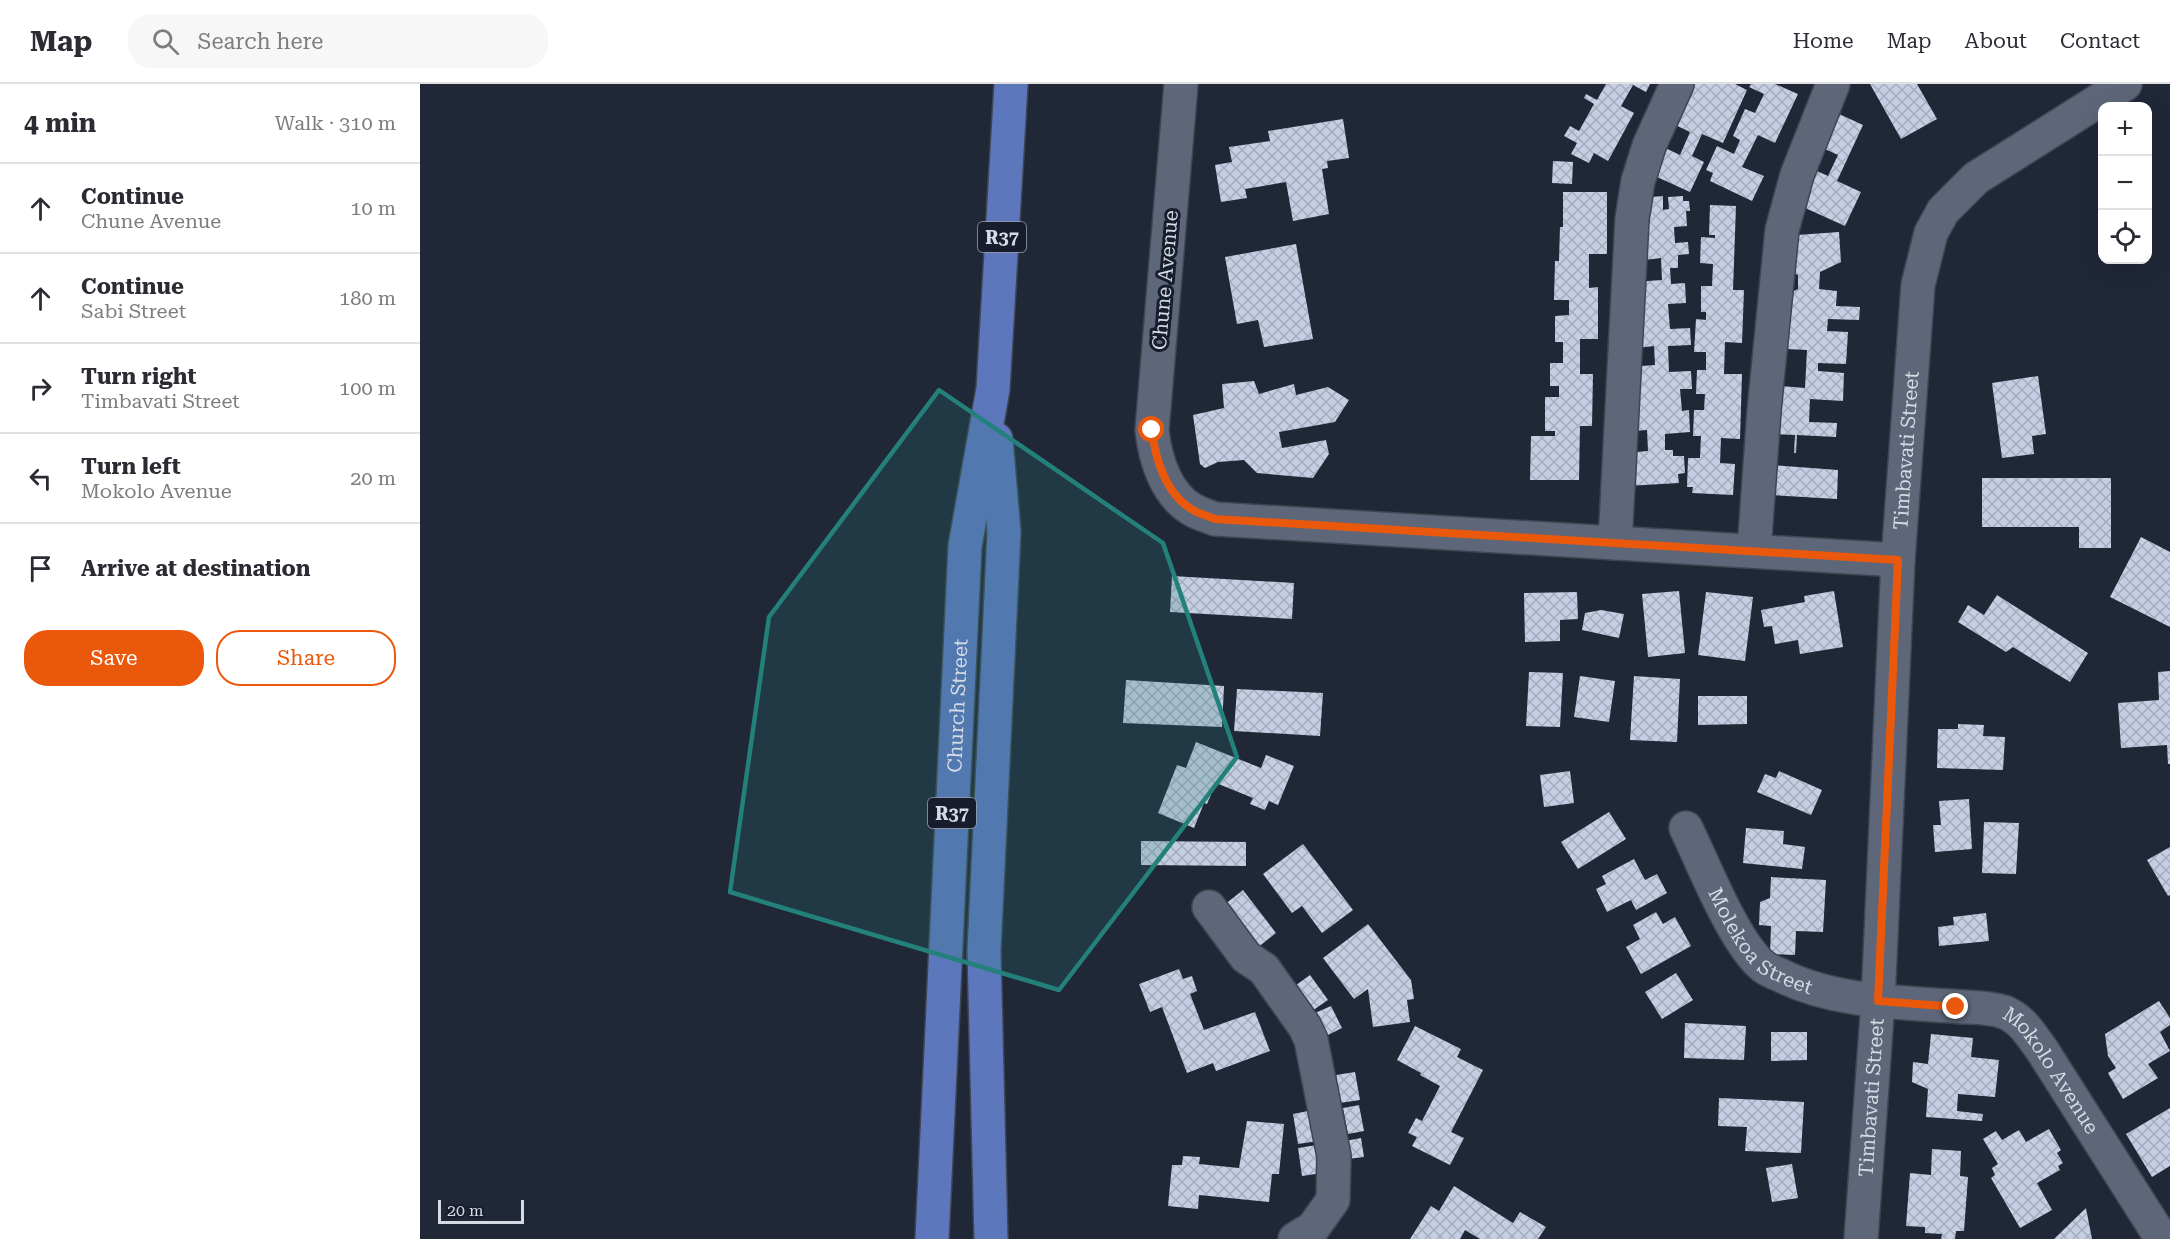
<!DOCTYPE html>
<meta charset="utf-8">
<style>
:root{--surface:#fff;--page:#f7f7f7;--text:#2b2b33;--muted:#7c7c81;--line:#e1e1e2;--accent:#ea580c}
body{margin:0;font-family:"Roboto Serif",serif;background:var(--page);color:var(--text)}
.controls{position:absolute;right:18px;top:18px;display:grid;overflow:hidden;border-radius:12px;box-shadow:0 6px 24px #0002}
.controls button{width:54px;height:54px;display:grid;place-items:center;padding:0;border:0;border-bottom:2px solid var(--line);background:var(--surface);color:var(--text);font:30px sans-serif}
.scale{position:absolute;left:18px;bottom:15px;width:86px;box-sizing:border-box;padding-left:6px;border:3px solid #d5dae5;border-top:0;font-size:16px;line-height:21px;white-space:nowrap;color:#d5dae5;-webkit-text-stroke:4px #171d2d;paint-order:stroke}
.stop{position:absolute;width:18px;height:18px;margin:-14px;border:4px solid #ea580c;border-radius:50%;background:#fff}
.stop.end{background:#ea580c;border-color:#fff;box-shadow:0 2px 6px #0008}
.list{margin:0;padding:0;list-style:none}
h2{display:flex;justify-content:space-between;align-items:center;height:78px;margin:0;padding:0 24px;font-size:26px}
h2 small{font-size:20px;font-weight:400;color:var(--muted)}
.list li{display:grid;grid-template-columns:39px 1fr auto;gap:18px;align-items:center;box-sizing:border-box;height:90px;padding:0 24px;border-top:2px solid var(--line)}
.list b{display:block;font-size:22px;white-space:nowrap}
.list p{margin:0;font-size:20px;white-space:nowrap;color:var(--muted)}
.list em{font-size:20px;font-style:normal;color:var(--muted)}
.actions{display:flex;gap:12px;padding:18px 24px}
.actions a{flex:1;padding:14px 0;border:2px solid var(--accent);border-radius:24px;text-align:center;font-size:21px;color:var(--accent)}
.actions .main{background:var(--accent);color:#fff}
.icon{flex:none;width:33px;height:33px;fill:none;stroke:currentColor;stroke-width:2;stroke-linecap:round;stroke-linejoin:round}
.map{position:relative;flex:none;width:1750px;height:1155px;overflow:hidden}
header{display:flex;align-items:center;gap:36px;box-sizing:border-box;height:84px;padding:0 30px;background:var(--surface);border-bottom:2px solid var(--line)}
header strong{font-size:28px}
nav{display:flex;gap:33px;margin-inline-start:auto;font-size:21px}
.search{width:420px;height:54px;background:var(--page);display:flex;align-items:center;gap:15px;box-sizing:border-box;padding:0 21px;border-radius:24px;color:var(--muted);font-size:22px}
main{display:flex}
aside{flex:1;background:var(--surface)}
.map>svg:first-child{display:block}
.building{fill:url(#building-cross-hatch)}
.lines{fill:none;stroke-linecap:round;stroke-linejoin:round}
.street-casing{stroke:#3f4552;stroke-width:36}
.primary-casing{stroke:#3f4552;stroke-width:36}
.street{stroke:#5e6779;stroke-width:33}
.primary{stroke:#5d77bd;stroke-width:33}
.route{stroke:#ea580c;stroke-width:8}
.marked{fill:#23807a;fill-opacity:0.2;stroke:#23807a;stroke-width:4.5;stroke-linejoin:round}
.labels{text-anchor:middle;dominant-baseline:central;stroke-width:6;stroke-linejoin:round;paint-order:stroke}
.shield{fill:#171d2d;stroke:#9ca1ae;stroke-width:1.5}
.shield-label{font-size:18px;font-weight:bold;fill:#d5dae5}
.street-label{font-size:20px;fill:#d5dae5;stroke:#171d2d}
</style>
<header>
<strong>Map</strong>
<div class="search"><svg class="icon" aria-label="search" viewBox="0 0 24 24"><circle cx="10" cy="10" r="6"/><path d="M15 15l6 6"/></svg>Search here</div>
<nav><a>Home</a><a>Map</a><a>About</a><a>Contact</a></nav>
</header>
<main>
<aside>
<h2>4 min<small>Walk · 310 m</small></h2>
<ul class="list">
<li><svg class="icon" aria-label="ahead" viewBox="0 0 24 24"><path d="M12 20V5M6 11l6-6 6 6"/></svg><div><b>Continue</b><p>Chune Avenue</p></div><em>10 m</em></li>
<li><svg class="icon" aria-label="ahead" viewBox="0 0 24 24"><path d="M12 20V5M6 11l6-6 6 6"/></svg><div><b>Continue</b><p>Sabi Street</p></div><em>180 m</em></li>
<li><svg class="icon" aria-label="right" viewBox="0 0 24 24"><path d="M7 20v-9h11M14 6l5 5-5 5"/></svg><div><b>Turn right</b><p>Timbavati Street</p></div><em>100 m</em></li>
<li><svg class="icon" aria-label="left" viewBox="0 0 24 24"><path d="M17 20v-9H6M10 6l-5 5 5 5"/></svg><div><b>Turn left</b><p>Mokolo Avenue</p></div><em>20 m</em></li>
<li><svg class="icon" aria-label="arrive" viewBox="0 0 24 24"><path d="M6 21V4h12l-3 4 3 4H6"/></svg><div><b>Arrive at destination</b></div></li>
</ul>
<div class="actions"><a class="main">Save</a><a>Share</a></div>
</aside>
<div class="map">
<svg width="1750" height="1155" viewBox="0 0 1750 1155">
<defs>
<pattern id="building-cross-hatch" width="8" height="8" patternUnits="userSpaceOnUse" patternTransform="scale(1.5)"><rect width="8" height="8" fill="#c5cee3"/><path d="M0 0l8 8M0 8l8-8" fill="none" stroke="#a4abbc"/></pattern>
</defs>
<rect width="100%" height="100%" fill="#202737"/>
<path class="building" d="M1186 0H1230L1226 8 1213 1 1201 22 1214 29 1188 77 1174 69 1169 79 1151 70 1157 59 1144 52 1150 42 1159 47 1174 20 1164 14 1166 10 1177 16Z
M1267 0H1315L1327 6 1303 59 1282 50 1272 72 1284 78 1270 108 1226 88 1239 61 1260 71 1270 48 1249 38Z
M1331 0H1355L1378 10 1355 59 1338 51 1322 83 1344 92 1332 117 1290 97 1293 89 1286 86 1297 62 1314 70 1320 56 1313 52 1325 25 1335 29 1344 10 1329 3Z
M1450 0H1497L1517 35 1481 55Z
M1417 29 1443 41 1417 97 1441 108 1425 142 1372 118 1388 83 1408 92 1418 71 1394 60Z
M923 35 929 74 907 77 908 84 902 85 909 130 873 137 866 98 825 105 827 114 801 118 795 81 812 78 809 63 850 57 848 47Z
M1133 77 1153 78 1152 100 1132 99Z
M1143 108H1187V170H1169V204L1178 203V255H1160V290H1173L1172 342H1160L1159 396H1110L1111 352H1135V347H1125V313H1139V302H1130V279H1143V258H1135V232L1149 231V216H1134L1135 177H1139L1140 143H1143Z
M1243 112V126L1249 125 1248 113 1263 112V117H1269L1270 127H1266L1267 142 1254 143 1255 159 1268 158 1269 170 1258 171V184H1250L1251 200 1265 199 1266 219 1248 220 1250 245 1270 244 1271 261 1248 262 1249 288 1271 287 1272 305H1260L1262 327 1269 326 1270 348 1245 350V366H1253V372H1264L1265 389 1258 390 1259 399 1207 402 1205 369 1228 367 1227 346 1213 347 1209 283 1235 281 1234 262 1217 264 1213 198 1242 196 1241 174 1225 176 1220 114Z
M1290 121 1316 122 1313 206H1324L1322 259 1305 258 1304 290H1322L1320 355 1301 354 1300 379 1315 380 1313 411 1272 409 1273 403H1267L1268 374H1280L1281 352H1273L1274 326H1284L1285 310H1276L1277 286H1286V268H1274L1276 235 1286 236V228H1281V202H1292L1293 180 1280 179 1281 153 1295 154V151H1289Z
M1419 148 1421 178 1400 188 1399 205 1417 207 1416 222 1440 223 1439 236 1408 235 1407 247 1428 248 1426 280 1398 279V287L1424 289 1423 317 1390 315 1389 338 1417 339 1416 353 1377 351 1376 369H1374L1375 351 1354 350 1361 302 1385 304 1387 266 1366 265 1360 214 1378 205V191L1366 185 1363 152Z
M876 160 893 255 844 263 838 236 817 240 805 173Z
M1618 292 1626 350 1612 352 1614 370 1582 374 1572 299Z
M834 297 839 310 874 300 876 311 908 303 929 316 915 338 859 348 862 364 906 356 909 370 893 394 837 389 824 376 798 378 785 384 780 380 773 331 804 324 802 300Z
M1352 381 1418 386 1417 415 1351 411Z
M1562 394H1691V464H1659V443H1562Z
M1721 453 1750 468V543L1690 513Z
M752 492 874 499 872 535 750 528Z
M1259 507 1265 569 1228 573 1222 510Z
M1414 507 1423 563 1380 570 1378 556 1355 560 1352 542 1344 543 1341 526 1385 518 1384 512Z
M1157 508 1158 535 1140 536V557L1105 558 1104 509Z
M1286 508 1333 513 1325 577 1278 571Z
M1577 511 1668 569 1650 598 1593 563 1586 568 1538 538 1548 521 1564 531Z
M1181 526 1204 530 1199 554 1162 546 1165 529Z
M1750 587V680H1748L1747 661 1701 664 1698 619 1739 616 1738 588Z
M1109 588 1143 589 1140 643 1106 642Z
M1160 592 1195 597 1189 638 1154 633Z
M1214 592 1260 595 1257 658 1210 656Z
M706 596 804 602 802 643 703 639Z
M817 605 903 609 900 652 814 647Z
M1278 612H1327V640L1278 641Z
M1538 640 1564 641 1563 652 1585 653 1583 686 1517 684 1518 645H1538Z
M776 658 841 684 846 671 874 682 858 721 849 717 845 726 830 720 833 714 796 699 787 720 784 719 774 744 738 729 757 681 766 684Z
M1150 687 1154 719 1124 723 1120 691Z
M1359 687 1402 706 1391 731 1337 708 1345 690 1356 694Z
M1549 715 1552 765 1515 768 1513 741H1521L1519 717Z
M1189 728 1206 755 1158 785 1141 758Z
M1564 738 1599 739 1596 790 1562 789Z
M1326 744 1364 747 1363 760 1385 763 1382 785 1323 779Z
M721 757 826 758V782L721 781Z
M883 760 933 826 902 849 882 822 872 829 843 790Z
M1750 763V811L1748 812 1727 776Z
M1214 775 1225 796 1237 790 1247 809 1216 826 1211 816 1187 828 1176 805 1186 800 1182 792Z
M1351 793 1406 796 1403 848 1376 847 1375 871 1350 870 1351 842 1339 841 1340 818 1350 814Z
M823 806 856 849 837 864 804 821Z
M1236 828 1243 840 1255 833 1271 862 1221 890 1206 863 1220 855 1213 841Z
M1566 829 1569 857 1519 862 1518 843 1534 841 1533 833Z
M948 840 991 896 994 915 987 916 990 938 953 943 948 905 934 915 903 874Z
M759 885 763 895 772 892 777 907 770 910 784 946 835 928 850 967 796 987 793 979 767 989 742 923 730 928 719 900Z
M1256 889 1273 916 1242 935 1225 908Z
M890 891 908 916 889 929 872 904Z
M1739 917 1750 934V941L1740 948 1750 967 1728 980 1738 994 1703 1015 1688 989 1696 984 1688 972 1685 950Z
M911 922 922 944 906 952 895 929Z
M1265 939 1326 942 1324 976 1264 974Z
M995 942 1041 965 1037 973 1063 986 1031 1048 1044 1054 1030 1081 992 1062 997 1053 988 1049 996 1034 1002 1037 1020 1002 1000 991 1001 989 977 976Z
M1351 948H1387V976L1351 977Z
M1511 950 1553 954 1551 973 1579 976 1575 1013 1538 1010 1537 1027 1563 1030 1562 1037 1506 1033 1508 1005 1492 998 1493 978 1508 980Z
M935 988 940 1016 920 1019 916 991Z
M1299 1014 1384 1018 1381 1069 1325 1067 1327 1043 1298 1042Z
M939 1021 944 1047 928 1050 923 1024Z
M1750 1024V1082L1732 1093 1706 1050Z
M893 1026 898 1057 878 1060 873 1030Z
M827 1037 864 1040 859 1090H852L849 1118 779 1111 778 1125 748 1122 752 1081H762L763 1072 780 1073 779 1080 819 1084Z
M1629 1045 1641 1066 1637 1069 1643 1079 1638 1082 1640 1086 1617 1099 1632 1126 1600 1144 1571 1094 1575 1091 1572 1084 1578 1080 1563 1055 1576 1047 1582 1056 1599 1046 1606 1058Z
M941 1054 944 1073 927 1075 925 1057Z
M897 1061 902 1089 882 1092 878 1064Z
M1512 1065 1541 1067 1540 1092 1548 1093 1544 1147H1536L1535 1155H1521L1522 1150 1505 1149V1143L1486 1142 1490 1089 1511 1091Z
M1372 1080 1378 1114 1352 1118 1346 1084Z
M1034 1102 1093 1139 1100 1128 1126 1143 1118 1155H1060L1045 1146 1040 1155H990L1011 1122 1019 1127Z
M1666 1124 1672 1155H1634Z"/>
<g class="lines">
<defs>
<g id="street">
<path d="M761 0 732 346C735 375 746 411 773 426 780 430 788 432 795 435L1478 476"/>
<path d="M1195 459 1212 135 1218 97 1229 62 1257 0"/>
<path d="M1334 467 1344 327 1362 146 1377 91 1413 0"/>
<path id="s1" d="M1266 744C1283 779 1315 861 1344 883 1348 886 1355 889 1360 891 1411 917 1473 918 1530 922 1547 924 1567 922 1584 928 1602 935 1611 951 1622 966L1742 1155"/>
<path d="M789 823 826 873 844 885 885 943 891 956 914 1072 913 1116 893 1144 875 1155"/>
<path id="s2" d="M1441 1155 1458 917 1478 476 1498 201 1511 149 1523 127 1556 94 1705 0"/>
</g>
<g id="primary">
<path id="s3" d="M512 1155 545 462 573 305 591 0"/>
<path d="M571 1155 564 867 584 448 576 355"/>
</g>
</defs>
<use href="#street" class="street-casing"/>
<use href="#primary" class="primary-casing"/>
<use href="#street" class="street"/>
<use href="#primary" class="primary"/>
</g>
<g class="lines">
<path class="route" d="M732 346C735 375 746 411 773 426 780 430 788 432 795 435L1478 476 1458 917 1536 923"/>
</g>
<path class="marked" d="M519 306 743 459 817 673 639 906 310 808 349 533Z"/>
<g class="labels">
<g class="shield">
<rect x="558" y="138" width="48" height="30" rx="4.5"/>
<rect x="508" y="714" width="48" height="30" rx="4.5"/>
</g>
<g class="shield-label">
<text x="582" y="153">R37</text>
<text x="532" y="729">R37</text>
</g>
<g class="street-label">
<text transform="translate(745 196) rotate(-85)">Chune Avenue</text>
<text stroke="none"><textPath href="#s2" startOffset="790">Timbavati Street</textPath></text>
<text stroke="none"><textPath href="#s3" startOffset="534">Church Street</textPath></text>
<text stroke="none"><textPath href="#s1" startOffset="140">Molekoa Street</textPath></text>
<text stroke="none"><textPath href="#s1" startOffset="483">Mokolo Avenue</textPath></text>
<text stroke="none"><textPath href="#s2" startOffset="142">Timbavati Street</textPath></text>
</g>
</g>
</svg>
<div class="controls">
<button>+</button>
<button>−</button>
<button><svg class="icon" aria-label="locate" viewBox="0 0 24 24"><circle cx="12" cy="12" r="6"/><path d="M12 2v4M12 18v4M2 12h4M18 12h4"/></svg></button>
</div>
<div class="scale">20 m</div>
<div class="stop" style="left:732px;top:346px"></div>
<div class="stop end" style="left:1536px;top:923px"></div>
</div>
</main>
